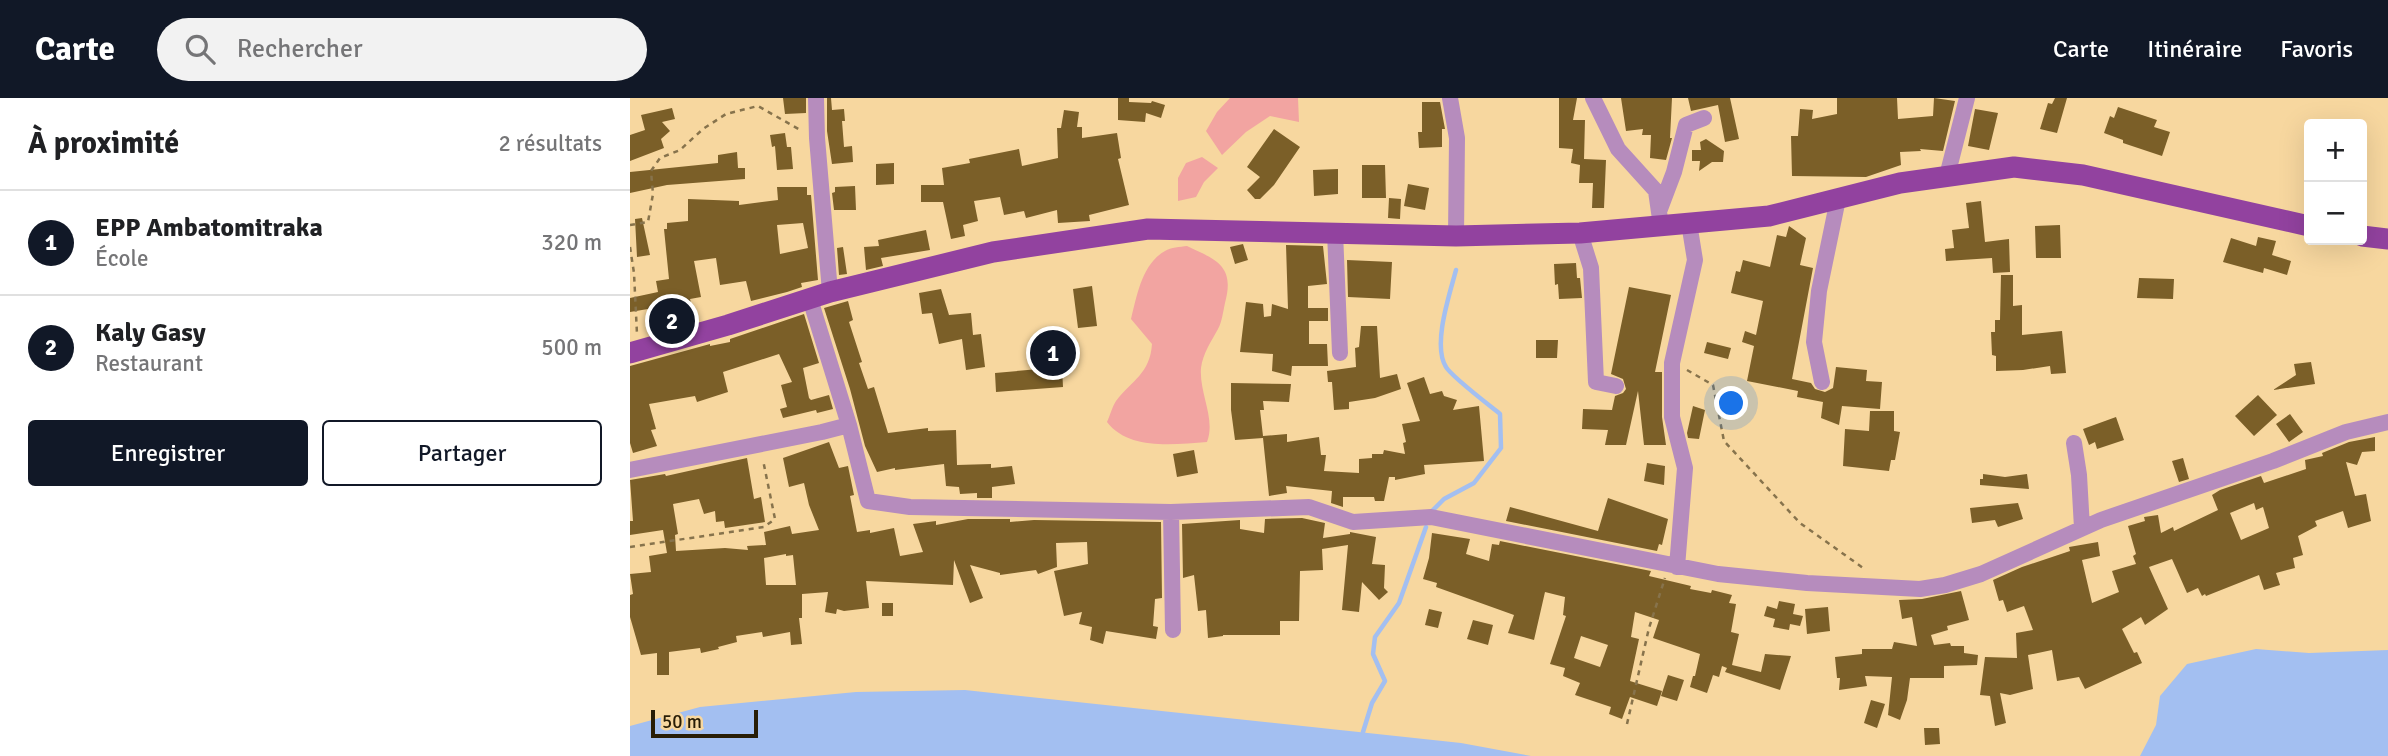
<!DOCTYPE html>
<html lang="fr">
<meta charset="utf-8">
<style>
:root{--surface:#fff;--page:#f2f2f2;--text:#202124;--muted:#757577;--line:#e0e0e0;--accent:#111827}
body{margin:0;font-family:Signika,sans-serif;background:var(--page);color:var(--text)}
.controls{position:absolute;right:21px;top:21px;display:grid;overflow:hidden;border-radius:7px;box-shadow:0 7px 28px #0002}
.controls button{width:63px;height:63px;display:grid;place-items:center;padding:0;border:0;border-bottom:2px solid var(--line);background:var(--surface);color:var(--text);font:35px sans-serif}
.scale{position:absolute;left:21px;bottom:18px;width:107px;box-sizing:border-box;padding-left:7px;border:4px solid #281d06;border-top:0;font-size:19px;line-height:24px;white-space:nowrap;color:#281d06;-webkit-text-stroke:5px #f7d79f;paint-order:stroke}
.you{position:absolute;left:1102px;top:306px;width:24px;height:24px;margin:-18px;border:5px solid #fff;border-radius:50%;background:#1a73e8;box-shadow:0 0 0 10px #1a73e833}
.badge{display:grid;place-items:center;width:46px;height:46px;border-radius:50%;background:var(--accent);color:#fff;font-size:23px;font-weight:700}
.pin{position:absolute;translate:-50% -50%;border:4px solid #fff;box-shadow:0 2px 7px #0006}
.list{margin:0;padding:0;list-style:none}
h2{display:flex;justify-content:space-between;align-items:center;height:91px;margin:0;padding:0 28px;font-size:30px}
h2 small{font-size:23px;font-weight:400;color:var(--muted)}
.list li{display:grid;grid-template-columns:46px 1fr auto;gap:21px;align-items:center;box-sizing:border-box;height:105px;padding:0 28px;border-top:2px solid var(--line)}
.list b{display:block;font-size:26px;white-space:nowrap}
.list p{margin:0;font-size:23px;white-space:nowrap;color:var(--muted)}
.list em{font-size:23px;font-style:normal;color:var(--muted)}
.actions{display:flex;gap:14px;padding:21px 28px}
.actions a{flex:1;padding:16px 0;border:2px solid var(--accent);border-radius:7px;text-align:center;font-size:24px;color:var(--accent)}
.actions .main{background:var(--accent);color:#fff}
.icon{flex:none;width:38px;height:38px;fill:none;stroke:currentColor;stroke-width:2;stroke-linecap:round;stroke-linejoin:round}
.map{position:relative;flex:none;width:1758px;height:658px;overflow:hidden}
header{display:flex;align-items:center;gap:42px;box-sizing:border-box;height:98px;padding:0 35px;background:var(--accent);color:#fff}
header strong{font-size:33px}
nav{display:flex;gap:38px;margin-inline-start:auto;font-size:24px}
.search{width:490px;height:63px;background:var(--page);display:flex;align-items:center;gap:18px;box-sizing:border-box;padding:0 24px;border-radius:38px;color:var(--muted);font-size:26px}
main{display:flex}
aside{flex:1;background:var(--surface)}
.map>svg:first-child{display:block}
.green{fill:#f2a4a1}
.water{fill:#a3bff1}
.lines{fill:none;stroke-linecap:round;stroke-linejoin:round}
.stream{stroke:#a3bff1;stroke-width:4.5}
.building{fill:#7b5f28;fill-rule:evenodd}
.path{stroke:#87734c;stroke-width:2.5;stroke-dasharray:5 5;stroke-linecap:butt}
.minor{stroke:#b68cbd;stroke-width:16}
.major{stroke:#92429f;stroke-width:21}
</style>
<header>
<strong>Carte</strong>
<div class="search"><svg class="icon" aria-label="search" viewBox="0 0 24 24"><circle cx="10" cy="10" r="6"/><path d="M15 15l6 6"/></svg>Rechercher</div>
<nav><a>Carte</a><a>Itinéraire</a><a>Favoris</a></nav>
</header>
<main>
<aside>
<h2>À proximité<small>2 résultats</small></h2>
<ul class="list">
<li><span class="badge">1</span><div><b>EPP Ambatomitraka</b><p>École</p></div><em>320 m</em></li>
<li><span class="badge">2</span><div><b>Kaly Gasy</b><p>Restaurant</p></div><em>500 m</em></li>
</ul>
<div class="actions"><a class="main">Enregistrer</a><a>Partager</a></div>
</aside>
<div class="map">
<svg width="1758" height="658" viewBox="0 0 1758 658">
<rect width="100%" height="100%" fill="#f7d79f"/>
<path class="green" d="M600 0H668L669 24 640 18 616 34 592 57 576 33 587 14Z
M572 59 588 70 574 84 566 99 548 103V80L556 65Z
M557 148C587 162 605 168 595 205 593 214 592 224 588 231 581 244 573 255 571 270 569 295 586 321 577 344 545 346 499 353 477 324 480 318 482 309 486 303 502 282 520 276 522 246L501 221C507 197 512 166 535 153 541 149 550 149 557 148Z"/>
<path class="water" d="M1626 551 1679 555 1758 552V658H1510L1526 627 1530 598 1557 566Z
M335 592 831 645 901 658H0V628L70 609 226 594Z"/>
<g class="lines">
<path class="stream" d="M802 413 814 401 844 385 871 350 870 316C859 307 821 278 816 269 802 247 820 195 826 172
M733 634 742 605 755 583 743 556 745 539 769 505 796 429"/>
</g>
<path class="building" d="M153 0H176V15L155 16Z
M197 0H201L202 12 214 11 215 23H212L214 49 222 48 223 64 202 66 197 33Z
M488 0H499V4L521 5 522 3 535 7 531 20 516 15 515 24 488 22Z
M929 0H947L943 22H955L954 61 976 62 974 110H962L963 85H949L950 67 941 65 943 51 929 50Z
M991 0H1042L1040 40H1042L1036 62 1020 60 1021 37H1012L1013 31 996 33Z
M1058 0H1100L1109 41 1095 44 1088 7 1061 13Z
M1207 0H1267L1268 21 1303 18 1304 0 1325 3 1313 53 1290 51 1291 53 1270 54 1271 67 1236 79 1162 78 1161 38H1168L1170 11 1183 12 1182 21 1207 16Z
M1425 0H1437L1427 35 1410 31 1418 5 1422 6Z
M792 4H810L815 31H812V49L789 50 788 34H792Z
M1488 9 1527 22 1524 29 1540 34 1532 58 1493 45V42L1474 35 1480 18 1484 20Z
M42 10 45 21 32 24 40 33 31 41 34 50 0 63V37L15 32 11 17Z
M1345 11 1368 15 1359 52 1338 48Z
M434 12 449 14 447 29H452V40L487 35 491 60 488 61 499 107 459 117 460 123 428 125 427 112 396 120 394 113 374 117 370 99 344 103 348 123 333 127 335 138 321 141 313 104H291V87H314L312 70 340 65 339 61 389 51 392 68 428 60 427 30H431Z
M644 31 670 49 644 87 630 101H625L617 92 630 79 617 69Z
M155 35 157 49H161L163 71 147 72 145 48 142 49 140 37Z
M1076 41 1094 53 1093 64H1082L1069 73 1070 63H1062V52H1071L1070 44Z
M107 54 108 70H115V81L37 87 0 95V74L88 65V57Z
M264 65V86L246 87V66Z
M732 67H755L756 100H732Z
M708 71V96L684 98 683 72Z
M778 86 799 90 795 112 774 108Z
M225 88 226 112H204L202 95 205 94V89Z
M147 89H177V97H181L188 182 171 185 172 189 157 194 121 203 116 183 90 187 86 160 64 163 71 199 60 201 65 219 23 230 18 211 0 214V200L28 194 26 183 39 181 34 131H37V125L58 123V101L109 103V107L148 102ZM173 125 178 150 150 156 147 127Z
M759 100 771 101 770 121 758 120Z
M1351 103 1355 144 1379 141 1380 174 1363 175 1362 160 1316 163 1315 151 1324 150 1322 132 1339 130 1336 105Z
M12 120 20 157 7 159 5 121Z
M1430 127 1431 160H1406L1405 128Z
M1159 128 1176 140 1170 167 1183 170 1162 281 1181 285 1185 291 1195 294 1203 290 1206 269 1237 272 1236 283 1252 284 1250 311 1212 308 1209 327 1191 320 1193 304 1167 299 1168 293 1117 283 1124 248 1112 244 1115 233 1126 237 1133 203 1101 195 1106 173 1110 174 1113 162 1140 169 1147 137 1156 139Z
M296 132 300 152 251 160 253 168 236 172 234 149 249 148 248 142Z
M1628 139 1646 143 1642 157 1661 163 1657 177 1634 170 1633 175 1593 164 1601 140 1626 148Z
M613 146 618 162 605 166 600 149Z
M656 147 693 148 697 186 678 188V210H698V223H679V246H697L698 268H662L661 278 642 273 643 256 610 254 616 204 633 206 634 219 641 218 642 206 658 211Z
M213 149 217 176 209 177 207 150Z
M717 162 762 164 760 201 718 199Z
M946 165 947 180H950L952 200 929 201 928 186 925 187 924 166Z
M1371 177H1383V208L1392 207V237L1432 233 1436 275 1421 276 1420 268 1393 272 1366 273V258L1362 257 1361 234H1365V222H1370Z
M1509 180 1544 181 1543 201 1507 200Z
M462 188 467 228 448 230 443 191Z
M999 189 1041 197 1025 274H1032V319L1036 347H1014L1008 293 996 347H975L978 332 952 331 953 311 982 312 985 298 993 295 996 291 993 281 981 276Z
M311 191 319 217 341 215 343 237 351 236 355 269 336 272 332 241 309 246 302 215 292 216 289 195Z
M218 203 223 222 219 224 232 264 229 265 238 291 244 289 258 335 298 330V333L326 332 327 367 361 366V370L382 368 385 386 362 389V400H347V395L330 396 329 389 316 388 314 366 265 372V370L247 374 235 348 220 291 194 210Z
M174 216 189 265 173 270 179 300 181 302 199 297 203 311 187 315 186 312 153 320 150 311 157 309 151 287 162 284 149 256 93 274 98 294 67 304 65 298 19 306 26 331 21 332 27 348 3 355 0 345V268L80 246V248L100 244V241Z
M731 228H747L750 280 767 276 771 291 745 300 719 304V311L704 312 702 284H698L697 273 726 269 725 250 729 249Z
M906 242H928L927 260H906Z
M1077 244 1101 250 1098 261 1074 255Z
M1681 264 1685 286 1643 292 1666 277 1664 266Z
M432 269 433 289 366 294 365 275Z
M794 279 800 296 812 293 814 298 827 302 823 312 849 308 854 363 794 367 795 376 765 382V379H759L754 403H745L744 399H713V409L701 405 702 393 656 388 657 395 639 398 633 340 605 342 601 312V285L661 286 659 304 633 303 634 312H630L633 338 657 336V344L689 339 691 357H696L694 373 729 375V361L742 360V356H753L754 352 775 356 773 345 776 344 772 326 790 323 777 285Z
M1628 297 1647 317 1624 338 1605 318Z
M1063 308 1075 312 1069 341 1058 340 1057 335Z
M1240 313H1264V333L1270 334 1265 362H1261L1259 373 1213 368 1215 331 1239 333Z
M1660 316 1673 334 1659 344 1646 326Z
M1486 319 1494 342 1467 351 1465 344 1459 347 1453 331Z
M1745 339V353L1732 354 1727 367 1716 364 1725 398 1736 396 1741 423 1718 430 1713 413 1685 423 1687 428 1668 438 1673 457 1663 460 1665 470 1646 475 1650 487 1634 492 1629 477 1576 498 1575 496 1572 498 1568 490 1557 495 1542 461 1519 469 1538 511 1515 527 1511 519 1492 531 1504 555 1507 554 1512 565 1455 591 1449 579 1427 583 1422 552 1398 557 1403 591 1380 597 1370 595 1376 625 1365 628 1360 598 1350 597 1355 559 1387 560 1386 535 1403 532 1394 508 1377 514 1373 502 1369 503 1363 482 1392 469 1440 453 1439 449 1468 444 1470 458 1452 462 1462 505 1489 494 1482 473 1506 466 1503 458 1506 456 1498 428 1515 423 1514 419 1528 417 1531 435 1543 429 1544 433 1588 412 1582 397 1590 392 1631 378 1634 385 1676 371 1675 362 1693 358 1692 355 1719 344ZM1624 405 1626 412 1633 409 1639 430 1611 442 1600 415Z
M199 344 209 370 218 368 224 397 220 398 227 434 240 432V435L264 430 270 458 293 454 283 426 306 423V427L338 421H380V424L404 422 531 424 532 500 525 501 523 528 528 529 526 541 476 533 473 546 460 542 462 529 449 526 452 514 434 518 424 473 458 466 457 444 426 445 427 469 408 476 406 472 370 477V475L340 467 353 500 340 505 324 462 323 487 236 483 239 510 214 513 207 511 206 516 195 514 198 494 172 496V520H169L172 546 161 547 160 534 133 539 132 534 106 538 107 544 88 549 89 551 71 555 70 550 39 554V577H27V555L11 557 0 519V497L3 496 0 476 21 474 19 458 37 455 33 432 0 437V423H3L0 382 35 376 36 378 117 360 124 401 131 399 135 424 95 430 94 423 86 424 85 413 74 416 69 401 43 406 48 436 45 437 46 453 95 450 118 452 117 448 136 447 134 434 160 428 162 436 189 432 179 407 174 385 159 389 153 360ZM156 456V458L163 457 166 487H136L134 460Z
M564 352 568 375 547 379 543 356Z
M1553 360 1559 381 1549 384 1542 363Z
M1017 365 1035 368 1034 387 1014 383Z
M1353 376 1375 379 1397 376 1399 391 1350 387V381H1353Z
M978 400 1038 421 1032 447 1029 446 1027 453 876 423 880 409 968 433Z
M1388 405 1393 421 1368 429 1365 422 1342 425 1340 410Z
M672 420 695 425 693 440 720 436V434L746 439 742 466 755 467 754 490 758 494 749 502 732 484 729 514 712 512 718 447 692 451 693 472 670 473 669 523H650V537H593V538L578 540 576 512 568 513 564 477 553 480 552 426 610 422V431L634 435 635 421Z
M802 435 840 441 836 456 859 463 862 446 869 447 870 443 1021 473 1019 478 1061 488 1060 491 1081 495 1082 492 1102 497 1099 505 1106 506 1101 534 1109 536 1102 567 1131 574 1135 556 1161 558 1150 592 1095 574 1097 570 1092 568 1089 579 1083 577 1077 595 1060 589 1063 578H1065L1070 556 1023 540 1029 522 1005 514 1001 539 1009 541 1000 583 1032 593 1027 608 1000 599 992 621 979 616 981 609 945 597 950 585 933 578 935 570 920 566 936 518 933 517 935 499 915 494 904 542 878 535 884 517 806 489 807 485 793 481 799 460ZM951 538 978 547 970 569 944 560Z
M1331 493 1339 522 1317 528 1318 532 1301 537 1304 547 1320 545 1321 548H1334V555L1348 557 1347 567 1314 568V580H1280L1277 602 1270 622 1258 617 1262 579 1235 578 1237 588 1209 592 1210 580H1207L1205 559 1232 556V551H1262L1264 544 1287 548 1282 519 1272 521 1269 502 1292 501Z
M1149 503 1165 506 1163 516 1173 518 1170 528 1160 526 1159 532 1143 529 1145 521 1134 518 1137 508 1147 511Z
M252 505H263V518H252Z
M1198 509 1200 533 1177 536 1175 511Z
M799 511 812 514 808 530 795 527Z
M843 522 863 527 858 547 837 541Z
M1038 577 1054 582 1047 603 1031 598Z
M1241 602 1255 606 1247 630 1234 625Z
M1294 630H1309L1310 646 1295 647Z"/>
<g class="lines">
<path class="path" d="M0 127 18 124 23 96 21 73 30 60 50 52 73 31 96 16 128 8 172 33
M0 149 4 175 7 236
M1057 272 1083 287 1094 343 1170 425 1236 472
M0 449 134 429 145 421 133 362
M997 626 1019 530 1035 480"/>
<path class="minor" d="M186 0 187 40 200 194
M820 0 827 40 826 138
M963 0 988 51 1026 93 1031 128
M1317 78 1337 0
M1030 111 1044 74 1056 27 1074 20
M705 134 710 255
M950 135 961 170 966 284 986 288
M180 201 219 327 238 403 280 409 541 414 679 409 723 424 801 419 1088 476 1177 485 1290 491 1315 487 1351 476 1471 422 1643 363 1716 334 1758 324
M1192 284 1184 244 1189 193 1208 101
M1444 345 1449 377 1452 430
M0 372 192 334 219 327
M541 414 543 532
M1047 469 1055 370 1042 319V265L1065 162 1059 125"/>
<path class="major" d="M1732 138 1758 141
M0 255 98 227 200 194 363 154 518 131 826 138 950 135 1139 118 1270 85 1384 69 1453 77 1679 128"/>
</g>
</svg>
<div class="controls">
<button>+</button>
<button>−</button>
</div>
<div class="scale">50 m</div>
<div class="you"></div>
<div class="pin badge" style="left:423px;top:255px">1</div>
<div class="pin badge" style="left:42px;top:223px">2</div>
</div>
</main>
